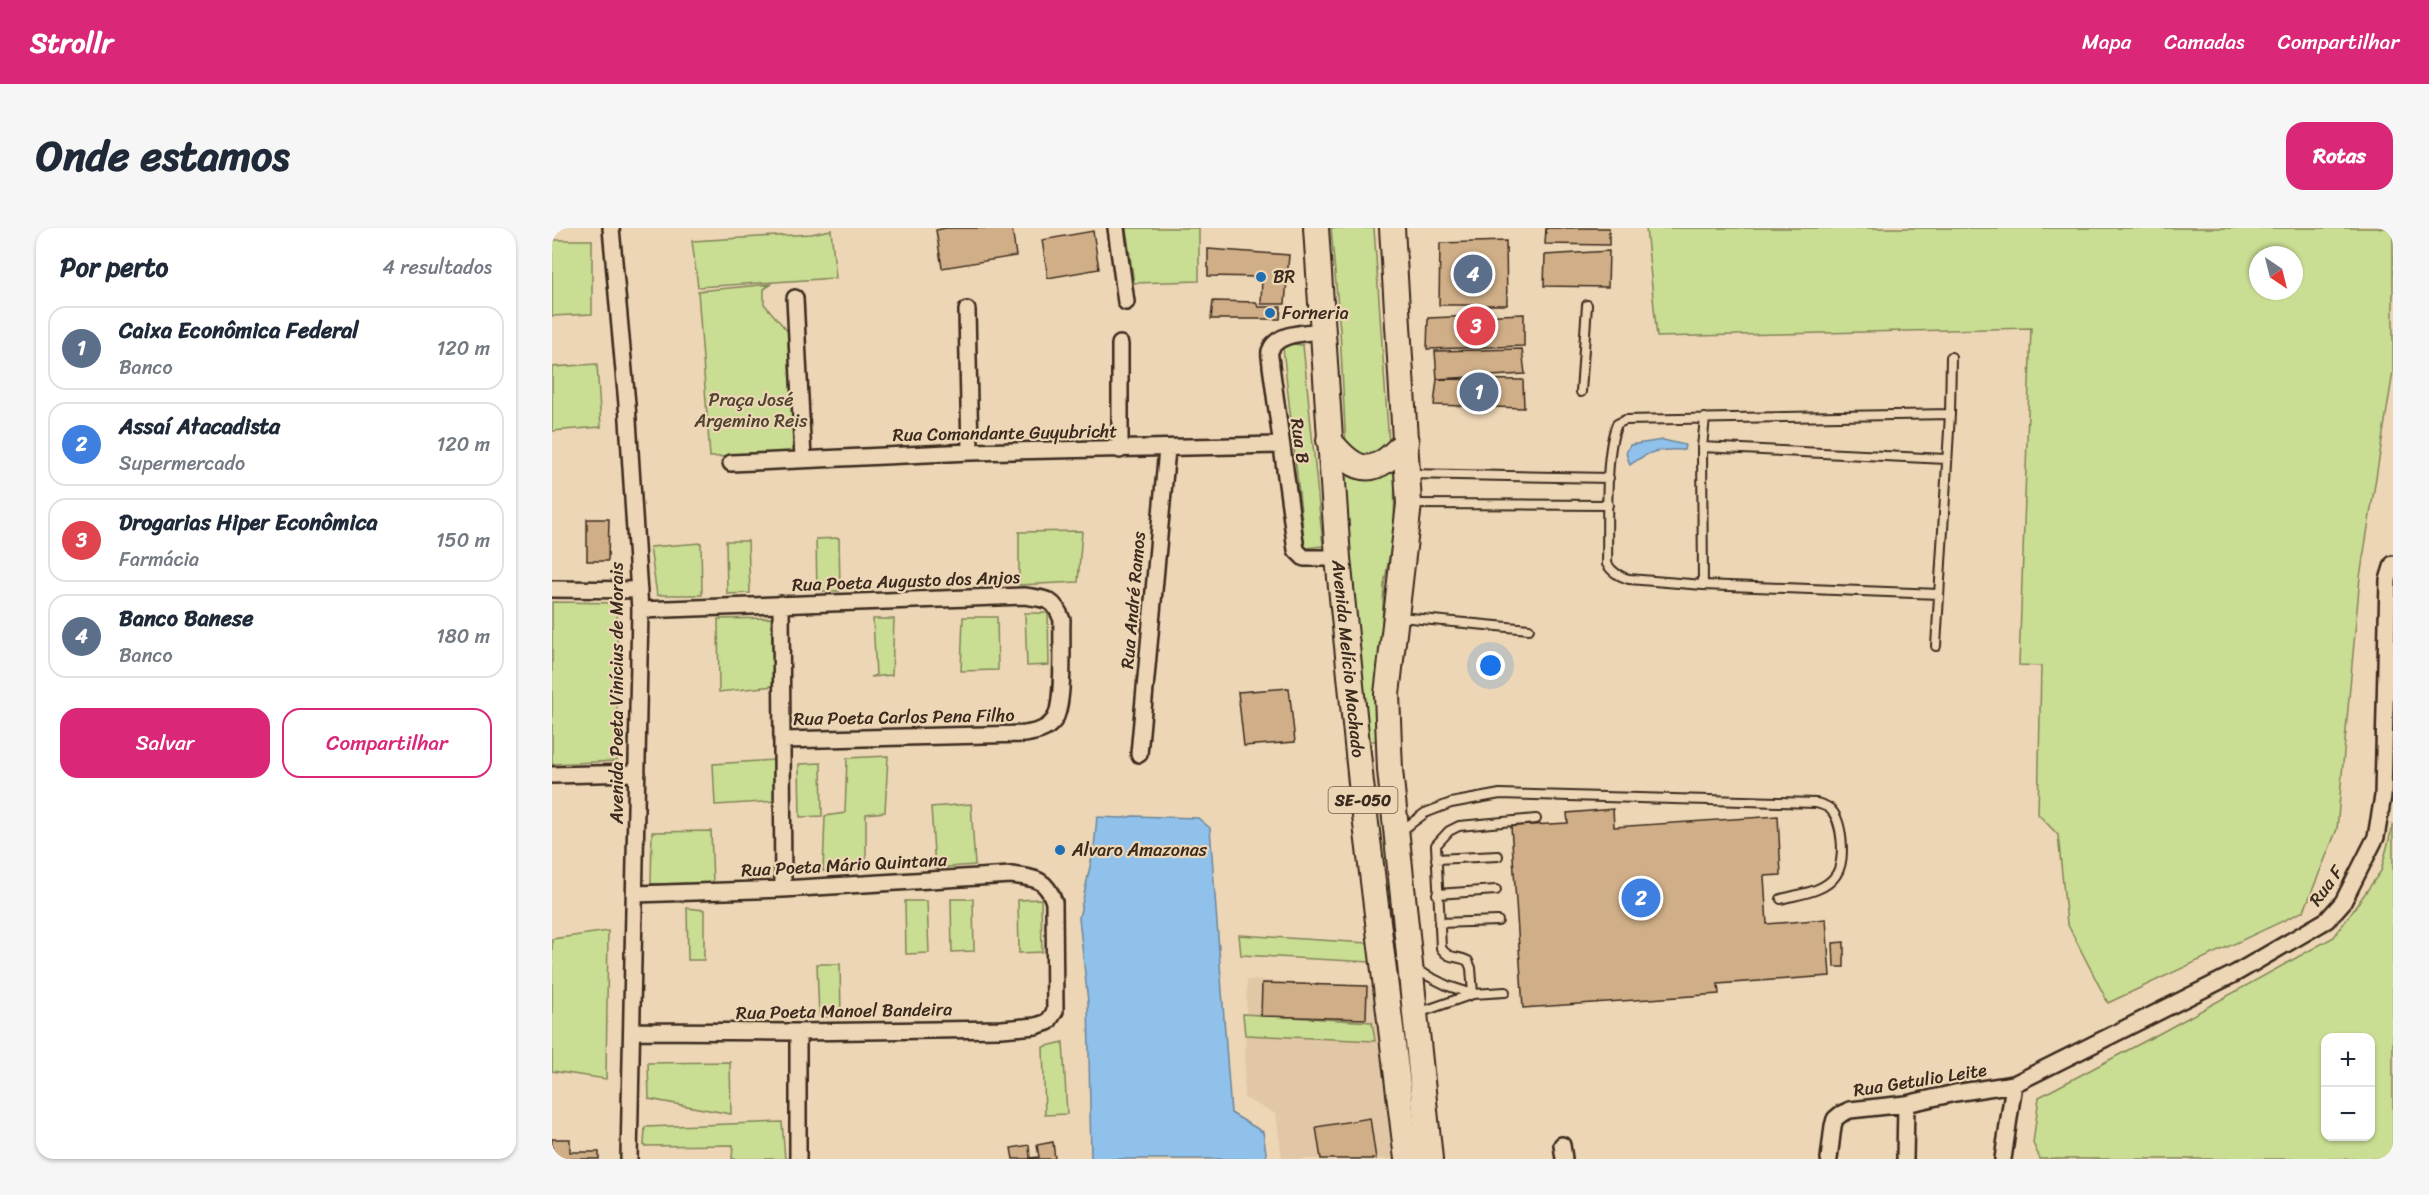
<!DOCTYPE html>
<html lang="pt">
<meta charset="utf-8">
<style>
:root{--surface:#fff;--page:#f6f6f7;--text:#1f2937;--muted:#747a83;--line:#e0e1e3;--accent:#db2777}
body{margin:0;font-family:Sriracha,sans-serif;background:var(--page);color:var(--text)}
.controls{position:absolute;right:18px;bottom:18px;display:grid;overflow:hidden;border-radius:12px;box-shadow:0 2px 4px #0004}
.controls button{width:54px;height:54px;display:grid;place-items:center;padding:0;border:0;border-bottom:2px solid var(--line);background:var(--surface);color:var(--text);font:30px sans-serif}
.compass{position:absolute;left:1697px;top:18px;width:54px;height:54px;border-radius:50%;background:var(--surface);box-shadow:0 2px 4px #0004;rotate:145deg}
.you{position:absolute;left:939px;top:438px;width:21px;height:21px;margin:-15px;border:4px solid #fff;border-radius:50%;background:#1a73e8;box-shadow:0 0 0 9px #1a73e833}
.badge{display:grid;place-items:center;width:39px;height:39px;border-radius:50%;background:var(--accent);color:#fff;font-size:20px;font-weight:700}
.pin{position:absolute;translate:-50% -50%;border:3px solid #fff;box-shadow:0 2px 6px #0006}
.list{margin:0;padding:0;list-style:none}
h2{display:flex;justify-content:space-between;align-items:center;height:78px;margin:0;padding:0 24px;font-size:26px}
h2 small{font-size:20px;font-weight:400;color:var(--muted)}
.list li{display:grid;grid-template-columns:39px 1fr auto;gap:18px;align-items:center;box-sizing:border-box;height:84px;margin:0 12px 12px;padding:0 12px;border:2px solid var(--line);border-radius:18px}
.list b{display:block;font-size:22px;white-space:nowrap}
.list p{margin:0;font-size:20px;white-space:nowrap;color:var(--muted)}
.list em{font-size:20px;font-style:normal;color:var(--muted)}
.actions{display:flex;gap:12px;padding:18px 24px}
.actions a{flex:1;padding:14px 0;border:2px solid var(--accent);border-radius:18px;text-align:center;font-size:21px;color:var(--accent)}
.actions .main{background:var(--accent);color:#fff}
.map{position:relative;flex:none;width:1841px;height:931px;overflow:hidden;border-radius:18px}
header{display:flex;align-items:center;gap:36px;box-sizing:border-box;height:84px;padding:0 30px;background:var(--accent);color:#fff}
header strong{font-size:28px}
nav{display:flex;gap:33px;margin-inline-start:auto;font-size:21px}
.intro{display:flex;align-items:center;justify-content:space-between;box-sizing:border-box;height:144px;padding:0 36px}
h1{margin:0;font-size:42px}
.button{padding:15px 27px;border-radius:18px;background:var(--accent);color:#fff;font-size:21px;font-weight:700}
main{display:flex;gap:36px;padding:0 36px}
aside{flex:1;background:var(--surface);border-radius:18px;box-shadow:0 2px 4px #0004}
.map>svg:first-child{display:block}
.built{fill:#e1c7a5}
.green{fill:#c9dd93;stroke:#828458;stroke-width:1.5;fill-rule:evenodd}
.water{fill:#8fc1eb;stroke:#6d8599;stroke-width:1.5}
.building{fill:#d0af88;stroke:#3b2a1e;stroke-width:1.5}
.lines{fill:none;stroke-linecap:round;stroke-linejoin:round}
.lane-casing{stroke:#3b2a1e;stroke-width:12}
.street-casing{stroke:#3b2a1e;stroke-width:20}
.primary-casing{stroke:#3b2a1e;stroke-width:28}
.lane{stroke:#edd6b5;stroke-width:8}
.street{stroke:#edd6b5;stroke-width:15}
.primary{stroke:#edd6b5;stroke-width:24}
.poi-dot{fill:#1f6fb2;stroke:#edd6b5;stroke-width:2}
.labels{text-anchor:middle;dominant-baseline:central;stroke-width:4.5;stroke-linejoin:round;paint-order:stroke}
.shield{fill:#edd6b5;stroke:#705e4b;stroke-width:1.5}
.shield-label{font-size:16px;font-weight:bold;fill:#3b2a1e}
.poi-label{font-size:18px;fill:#3b2a1e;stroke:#edd6b5;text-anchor:start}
.park-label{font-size:18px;fill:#504530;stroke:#edd6b5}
.street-label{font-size:18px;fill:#3b2a1e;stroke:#edd6b5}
</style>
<header>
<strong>Strollr</strong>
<nav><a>Mapa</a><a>Camadas</a><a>Compartilhar</a></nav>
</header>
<div class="intro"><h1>Onde estamos</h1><a class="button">Rotas</a></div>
<main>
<aside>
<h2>Por perto<small>4 resultados</small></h2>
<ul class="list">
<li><span class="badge" style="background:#5c6f8a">1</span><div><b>Caixa Econômica Federal</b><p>Banco</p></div><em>120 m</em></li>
<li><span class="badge" style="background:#3f7fe0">2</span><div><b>Assaí Atacadista</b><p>Supermercado</p></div><em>120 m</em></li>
<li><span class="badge" style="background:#e0444e">3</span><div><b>Drogarias Hiper Econômica</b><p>Farmácia</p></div><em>150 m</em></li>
<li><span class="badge" style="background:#5c6f8a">4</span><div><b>Banco Banese</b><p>Banco</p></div><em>180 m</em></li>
</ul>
<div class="actions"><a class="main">Salvar</a><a>Compartilhar</a></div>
</aside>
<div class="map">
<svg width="1841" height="931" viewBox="0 0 1841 931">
<rect width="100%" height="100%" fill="#edd6b5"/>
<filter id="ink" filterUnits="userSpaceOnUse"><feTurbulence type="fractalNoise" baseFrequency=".0167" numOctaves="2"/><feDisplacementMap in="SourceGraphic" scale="12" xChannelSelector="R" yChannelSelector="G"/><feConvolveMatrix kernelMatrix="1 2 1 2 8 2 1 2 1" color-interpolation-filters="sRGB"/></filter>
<g filter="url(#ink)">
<path class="built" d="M695 752 821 758 845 931H730L724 886 692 870Z"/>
<path class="green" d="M574 0H647V53L582 55Z
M779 0H822L837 216 813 233 794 220 788 102Z
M1094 0H1841V144L1808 349 1785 601 1752 683 1556 775 1515 695 1506 607 1486 586 1489 438 1467 437 1479 100 1105 109ZM1706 27H1742V63H1706Z
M279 2 284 50 146 59 140 13 259 6Z
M0 12H40V86L0 88Z
M220 56 212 61V76L238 106 247 226 158 229 146 63Z
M739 116 751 117 771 318 753 320 731 120Z
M45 136 49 199 0 203V139Z
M843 240 842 303 832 357 824 513H814L783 242C812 255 816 257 843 240Z
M530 303 526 354 467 357V304Z
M287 310 288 363H265L264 311Z
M174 313H196L198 365 175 366Z
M149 315 150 367H105L98 319Z
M0 374 65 375V533L0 536Z
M473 385H496L497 437 475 438Z
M411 389H445L446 442 409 443Z
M219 390 222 458 167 464 166 391Z
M321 391H342L340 447 319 449 324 447Z
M336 528 333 584 314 586V641L271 643 273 588 293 585 295 530Z
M222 532 225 573 163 577 161 536Z
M269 535 270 588 248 589 247 536Z
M419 576 423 637 383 640 379 579Z
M1841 596V931H1488L1481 915 1487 869 1614 802 1782 709 1829 643ZM1774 810H1818V908H1774Z
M159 603 161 655 99 656 100 604Z
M399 671H421L422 723 400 724Z
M489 671 490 724 467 725 466 672Z
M353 673H375L377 725 354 726Z
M135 680 152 682V732H136Z
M56 703 54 851 0 843V711Z
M687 707 816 715 819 734 689 727Z
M265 736H288L289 788 267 789Z
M691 786 820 794 823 813 693 807Z
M511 814 515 886 493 887 491 819Z
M178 834 179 886 97 871 96 835Z
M230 894 233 931H180L181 917 92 918 93 899Z"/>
<path class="water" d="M1111 212 1133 217 1132 222C1107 221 1098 222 1078 237L1074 225 1078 217Z
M581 588 646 590 658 600 679 885 711 904 715 931H539L536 774 527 690 542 620 545 589 571 590Z"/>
<path class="building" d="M394 0H460L464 28 390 40 384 2Z
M994 0H1057V17L993 16Z
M541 3 547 41 496 50 490 12Z
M954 13 955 77H887L888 15Z
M656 21 737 27 733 76H709L710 49 656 48Z
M1057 23 1056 59 992 58 993 27Z
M661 73 704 74 706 79H729L728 91H659Z
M972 86V118L875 121 876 90Z
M970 121 973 146 885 151 883 123Z
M885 151 971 152 972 180 882 177Z
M35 291H57L56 333H35Z
M737 460 743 514 692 518 686 464Z
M1061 581 1062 599 1226 588 1229 647 1212 648 1215 696 1274 691 1278 748 1166 756 1167 766 971 780 959 598 1016 595 1015 585Z
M1292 714V739H1282L1281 715Z
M710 755 815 758 814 791 709 788Z
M818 890 824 931H769L764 899Z
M0 911H18V924H47V931H0Z
M501 914 503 931H461L459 920 477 917 478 930 487 929 485 917Z"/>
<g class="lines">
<defs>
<path id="lane" d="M1029 164 1035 77
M1150 219 1394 231
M857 246 1057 250
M859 276 1056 277
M1151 357 1150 219 1153 190
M1387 366 1151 357 1077 351C1067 348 1061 345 1055 336 1056 301 1052 226 1065 196L1073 192 1398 186
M848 389 977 401
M1384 418 1398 186 1399 129
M849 603 873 585 899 575 948 566 1264 575C1268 576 1274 578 1277 580 1291 591 1294 633 1284 647 1273 664 1247 666 1229 671
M884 631 946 628
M885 666 944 662
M887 695 946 693
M864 742 896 758 921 766
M921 766 919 740 916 733C905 727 897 732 889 720L884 617 897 603 907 598 984 591
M866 785 921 766 953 764"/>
<path id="street" d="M59 0 75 176 88 382 77 931
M564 0 574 74
M243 70 251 230
M415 82 418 224
M771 103C756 105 724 104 718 123 717 127 719 133 719 138L744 322 752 330H786
M568 222V116
M179 235 418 224 728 217
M0 361 87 362
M229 376 231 661
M88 382 472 368C494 371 502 370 510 392 509 414 513 477 502 492 495 502 484 504 473 506L231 512
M587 526 615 221
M0 547 85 545
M80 803 246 804 450 801 484 798 496 794 503 783 502 674C494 650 482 650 459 647L231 661 83 666
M1010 917 1012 931
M246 931V804
M1277 931 1281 898 1283 891 1289 886 1298 882 1354 876 1403 865 1462 856 1684 745 1775 692 1791 674 1824 609 1831 568 1836 352 1841 336
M1353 931 1354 876
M1451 931 1462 856"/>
<g id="primary">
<path id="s1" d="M764 0 786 330 809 555 855 931"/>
<path d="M840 0 857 276 835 466 838 542 878 931"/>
<path d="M777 212C807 249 823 248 854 213"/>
</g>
</defs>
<use href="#lane" class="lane-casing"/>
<use href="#street" class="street-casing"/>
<use href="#primary" class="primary-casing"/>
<use href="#lane" class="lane"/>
<use href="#street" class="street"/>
<use href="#primary" class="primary"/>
</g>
</g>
<g class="poi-dot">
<circle cx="709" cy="49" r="6"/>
<circle cx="718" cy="85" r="6"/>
<circle cx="508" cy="622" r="6"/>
</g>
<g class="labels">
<rect class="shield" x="776.5" y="559" width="69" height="26" rx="4.5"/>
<g class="shield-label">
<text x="811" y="572">SE-050</text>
</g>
<g class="poi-label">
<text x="721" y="49">BR</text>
<text x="730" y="85">Forneria</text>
<text x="520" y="622">Alvaro Amazonas</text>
</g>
<g class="park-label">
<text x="199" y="172">Praça José<tspan x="199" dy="21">Argemino Reis</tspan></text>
</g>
<g class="street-label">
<text transform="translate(453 205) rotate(-1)">Rua Comandante Guyubricht</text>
<text transform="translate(748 213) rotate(82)">Rua B</text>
<text transform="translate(354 353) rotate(-2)">Rua Poeta Augusto dos Anjos</text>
<text transform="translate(581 372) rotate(-85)">Rua André Ramos</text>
<text stroke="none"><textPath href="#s1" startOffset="432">Avenida Melício Machado</textPath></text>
<text transform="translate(65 465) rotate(-90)">Avenida Poeta Vinícius de Morais</text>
<text transform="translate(352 489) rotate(-1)">Rua Poeta Carlos Pena Filho</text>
<text transform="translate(292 637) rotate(-3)">Rua Poeta Mário Quintana</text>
<text transform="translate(1774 658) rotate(-54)">Rua F</text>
<text transform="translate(292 783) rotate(-1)">Rua Poeta Manoel Bandeira</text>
<text transform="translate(1368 852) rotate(-9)">Rua Getulio Leite</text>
</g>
</g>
</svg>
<div class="controls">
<button>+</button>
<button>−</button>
</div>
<svg class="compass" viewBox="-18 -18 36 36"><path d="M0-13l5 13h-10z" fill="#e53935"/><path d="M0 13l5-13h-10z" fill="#747a83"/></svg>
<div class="you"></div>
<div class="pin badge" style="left:927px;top:164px;background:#5c6f8a">1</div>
<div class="pin badge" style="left:1089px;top:670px;background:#3f7fe0">2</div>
<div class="pin badge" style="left:924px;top:98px;background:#e0444e">3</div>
<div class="pin badge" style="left:921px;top:46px;background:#5c6f8a">4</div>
</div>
</main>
